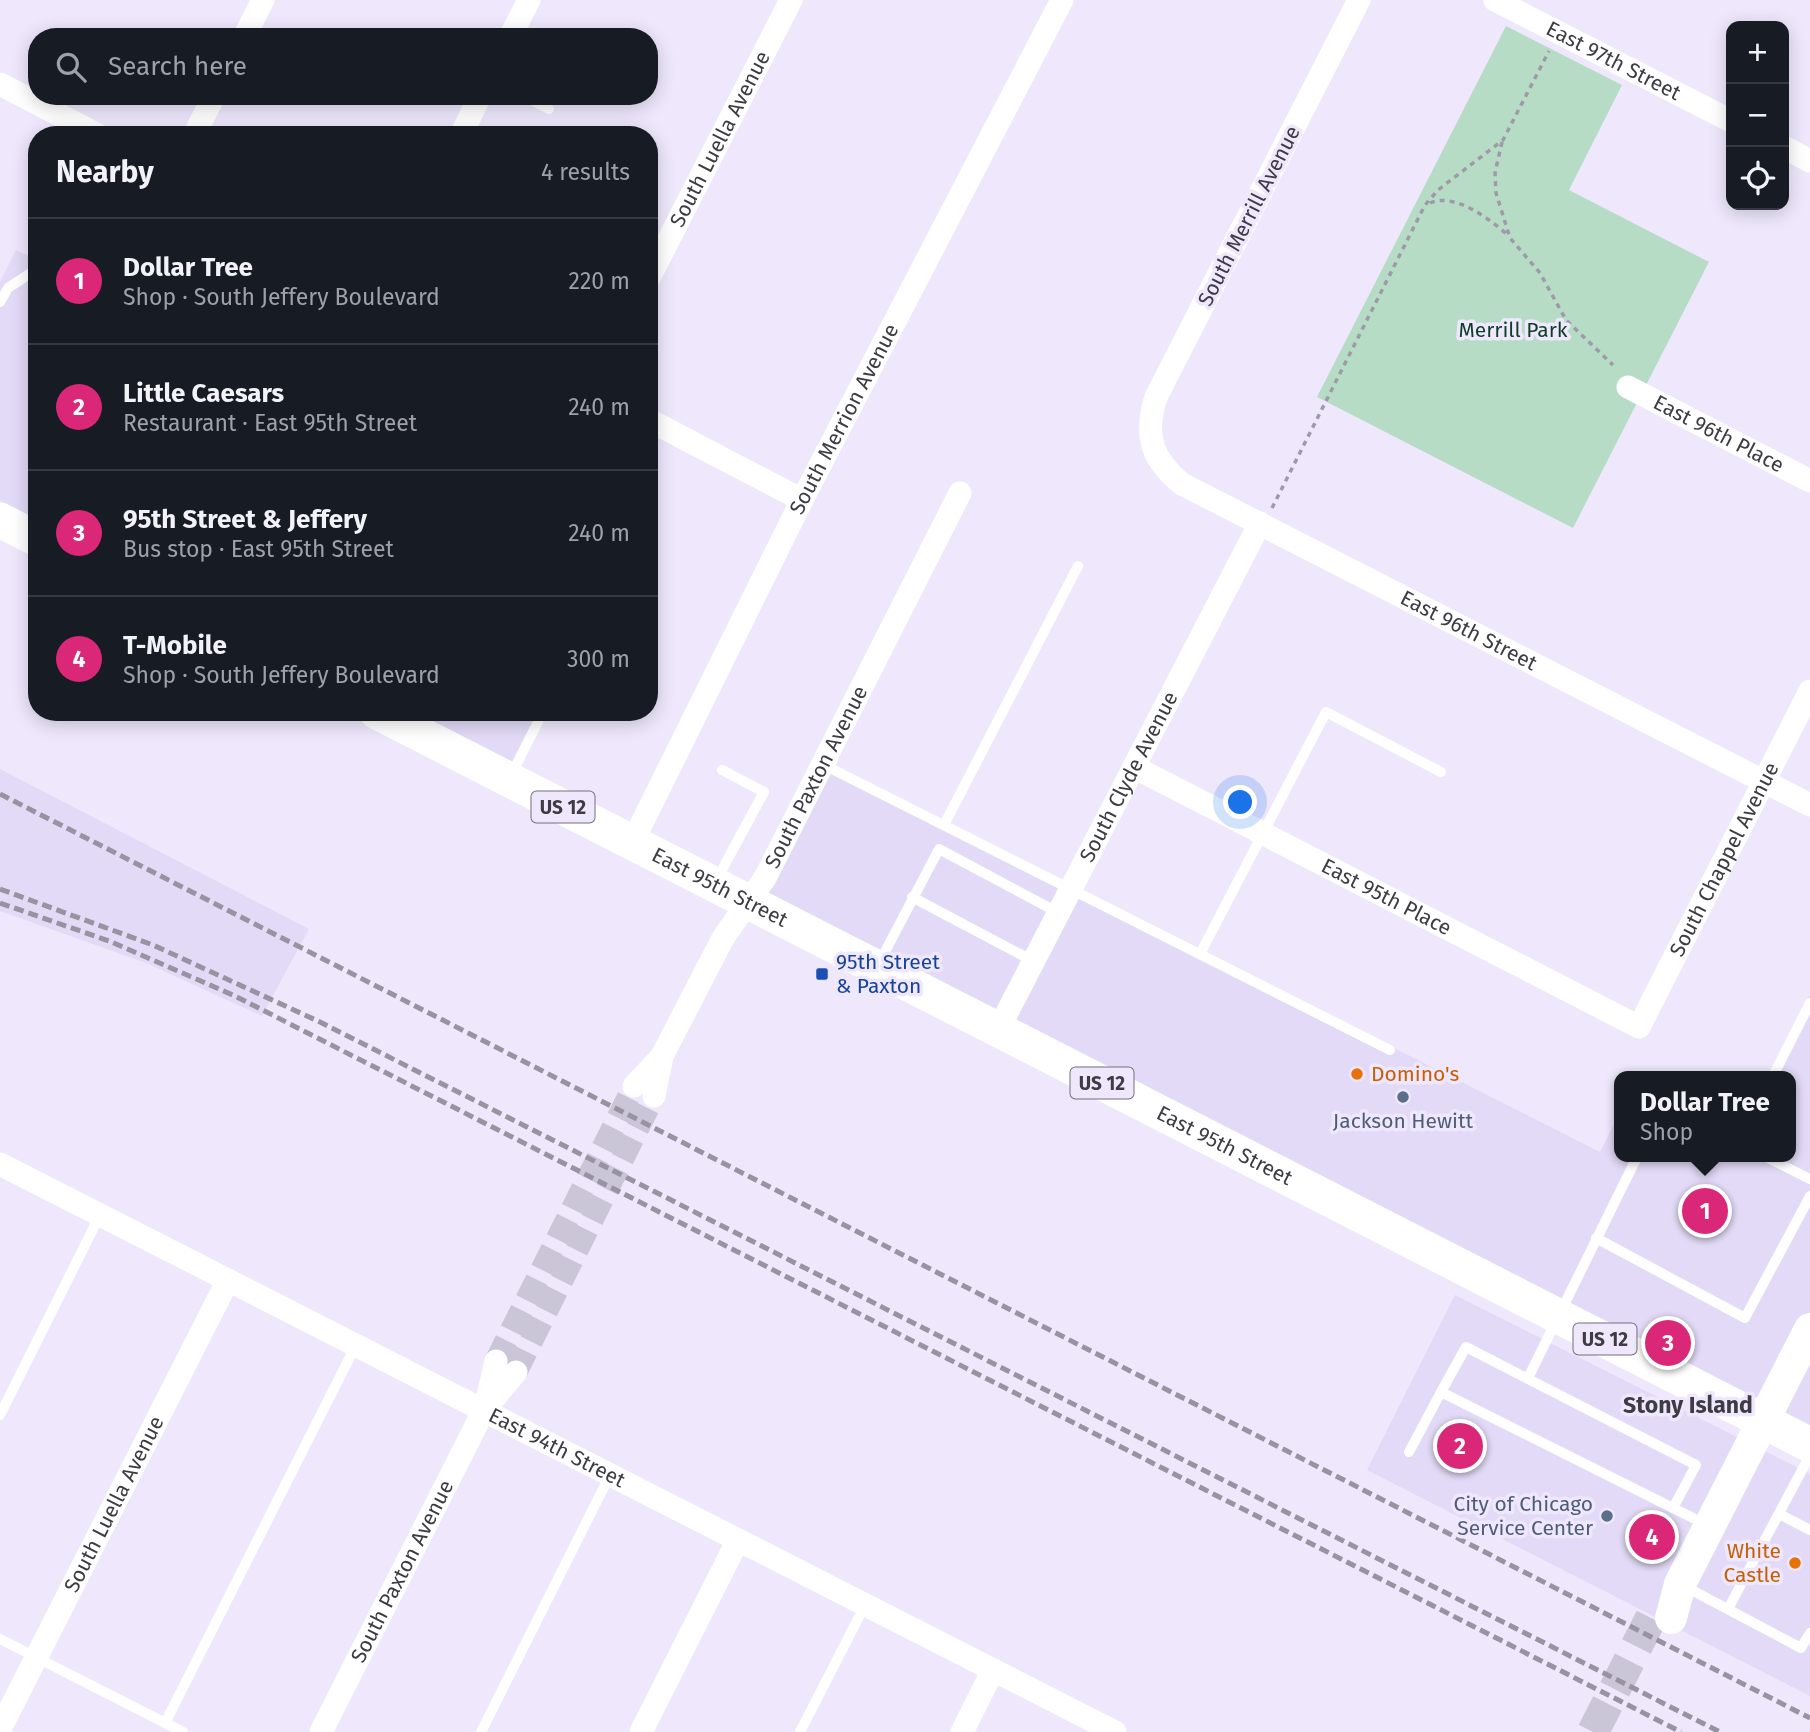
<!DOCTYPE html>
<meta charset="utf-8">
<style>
:root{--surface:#171b24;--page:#20242c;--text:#f1f3f6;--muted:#9ea1a6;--line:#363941;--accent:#db2777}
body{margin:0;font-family:"Fira Sans",sans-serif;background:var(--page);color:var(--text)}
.controls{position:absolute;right:21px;top:21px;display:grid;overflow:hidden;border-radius:14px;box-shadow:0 4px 18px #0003}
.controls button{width:63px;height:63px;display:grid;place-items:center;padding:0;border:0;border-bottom:2px solid var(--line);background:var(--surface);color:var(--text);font:35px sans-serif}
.you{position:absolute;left:1241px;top:803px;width:24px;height:24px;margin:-18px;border:5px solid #fff;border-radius:50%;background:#1a73e8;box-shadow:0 0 0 10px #1a73e833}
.badge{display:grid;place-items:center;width:46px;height:46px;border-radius:50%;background:var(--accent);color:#fff;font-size:23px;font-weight:700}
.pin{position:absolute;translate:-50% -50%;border:4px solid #fff;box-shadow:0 2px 7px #0006}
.popup{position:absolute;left:1614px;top:1071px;width:182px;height:91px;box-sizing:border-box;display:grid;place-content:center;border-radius:14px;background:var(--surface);filter:drop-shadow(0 2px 5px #0005);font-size:23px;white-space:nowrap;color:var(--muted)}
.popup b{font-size:26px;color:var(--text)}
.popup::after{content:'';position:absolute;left:50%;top:100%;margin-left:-14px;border:14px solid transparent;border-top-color:var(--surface)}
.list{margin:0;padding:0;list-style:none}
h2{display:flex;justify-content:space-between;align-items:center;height:91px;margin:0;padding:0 28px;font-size:30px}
h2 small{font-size:23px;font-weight:400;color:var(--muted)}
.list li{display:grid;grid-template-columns:46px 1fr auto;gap:21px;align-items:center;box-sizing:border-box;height:126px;padding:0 28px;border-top:2px solid var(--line)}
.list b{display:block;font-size:26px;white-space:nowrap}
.list p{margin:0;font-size:23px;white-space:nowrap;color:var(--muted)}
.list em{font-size:23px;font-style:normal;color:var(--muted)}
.icon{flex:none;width:38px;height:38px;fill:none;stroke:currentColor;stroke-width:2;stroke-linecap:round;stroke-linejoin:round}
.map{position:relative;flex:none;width:1810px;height:1732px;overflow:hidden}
.search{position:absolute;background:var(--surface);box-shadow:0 4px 18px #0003;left:28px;top:28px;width:630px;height:77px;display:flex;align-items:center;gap:18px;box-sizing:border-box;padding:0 24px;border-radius:28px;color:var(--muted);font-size:26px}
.panel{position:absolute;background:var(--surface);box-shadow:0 4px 18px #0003;left:28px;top:126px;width:630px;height:595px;border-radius:28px}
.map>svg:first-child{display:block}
.built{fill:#e2daf6}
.green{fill:#b6dcc5}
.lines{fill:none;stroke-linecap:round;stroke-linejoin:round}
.street-tunnel{stroke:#cbc5d8;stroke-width:23;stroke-dasharray:23 11;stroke-linecap:butt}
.secondary-tunnel{stroke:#cbc5d8;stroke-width:32;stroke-dasharray:32 16;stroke-linecap:butt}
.path{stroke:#9f9aaa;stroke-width:3.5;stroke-dasharray:5 5;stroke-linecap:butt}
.lane{stroke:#fff;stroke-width:10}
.street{stroke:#fff;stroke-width:23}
.secondary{stroke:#fff;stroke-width:32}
.primary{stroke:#fff;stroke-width:35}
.rail{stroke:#9793a1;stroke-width:5;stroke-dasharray:10 5;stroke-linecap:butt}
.transit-dot{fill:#1a4fb4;stroke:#efe8fd;stroke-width:2.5}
.food-dot{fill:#e8710a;stroke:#efe8fd;stroke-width:2.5}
.service-dot{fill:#5c6f8a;stroke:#efe8fd;stroke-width:2.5}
.labels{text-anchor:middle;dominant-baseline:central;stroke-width:7;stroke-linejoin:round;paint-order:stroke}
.shield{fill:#efe8fd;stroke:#726f7b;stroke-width:2}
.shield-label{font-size:19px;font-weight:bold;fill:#3d3b43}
.street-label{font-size:21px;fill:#3d3b43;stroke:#efe8fd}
.park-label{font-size:21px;fill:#0d3e27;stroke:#efe8fd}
.transit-label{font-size:21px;fill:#164399;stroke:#efe8fd;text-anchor:start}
.food-label{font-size:21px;fill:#c56008;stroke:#efe8fd;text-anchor:start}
.service-label{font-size:21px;fill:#4e5e75;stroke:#efe8fd}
.neighbourhood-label{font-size:23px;font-weight:bold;fill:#3d3b43;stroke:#efe8fd}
</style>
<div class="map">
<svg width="1810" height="1732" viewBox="0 0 1810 1732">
<rect width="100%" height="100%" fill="#efe8fd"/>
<path class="built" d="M16 250 37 260V520L0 501V282Z
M414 712H547L520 766Z
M828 762 1600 1152 1619 1114V1157H1791V1076H1769L1810 994V1425L763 891Z
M0 769 309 929 262 1016 146 963 0 911Z
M1455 1295 1810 1474V1696L1367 1470Z"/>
<path class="green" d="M1506 26 1622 85 1569 190 1709 262 1573 528 1317 397Z"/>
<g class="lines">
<path class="street-tunnel" d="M496 1361 634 1086
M516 1372 654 1096"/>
<path class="secondary-tunnel" d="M1593 1732 1655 1610"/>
<path class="path" d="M1502 142 1495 173 1496 193 1510 238 1540 273 1566 320 1613 365
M1430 203C1455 192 1491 220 1509 236
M1272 508 1425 205 1438 190 1503 140 1549 51"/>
<path class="lane" d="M525 96 549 109
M0 302 8 288 37 269
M822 764 1390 1050
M511 775 543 712
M944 825 1078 566
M717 879 764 792 722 770
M912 897 1033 961
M1200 954 1326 712 1441 772
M878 965 939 849 1059 913
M1773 1076 1810 1003
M1766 1157 1810 1179
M1596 1238 1745 1318 1810 1196
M1528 1378 1637 1157
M1441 1392 1466 1347 1696 1465 1673 1508
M0 1415 100 1215
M1409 1452 1441 1392 1707 1525
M1779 1514 1810 1530
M1684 1586 1801 1648 1810 1633
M1728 1609 1810 1455
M0 1639 183 1732
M165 1723 356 1345
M481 1732 610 1475
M800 1732 865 1605"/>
<g class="street">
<path id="s1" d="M1359 0 1156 397C1144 435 1151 459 1182 484L1810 805"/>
<path id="s2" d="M1495 0 1731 121"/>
<path d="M244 37 263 0"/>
<path d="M510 37 529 0"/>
<path d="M0 84 98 135"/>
<path d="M194 135 214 96"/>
<path d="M461 135 480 96"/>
<path d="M1784 147 1810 161"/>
<path id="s3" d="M649 278 791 0"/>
<path id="s4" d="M1628 387 1810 481"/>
<path d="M649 420 802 500"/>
<path id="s5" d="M1134 767 1639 1027 1810 691"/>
<path id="s6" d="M632 843 802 500 1062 0"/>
<path id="s7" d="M998 1030 1260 523"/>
<path d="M634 1086 662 1056"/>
<path id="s8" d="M654 1096 662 1056 723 938 765 878 960 493"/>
<path id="s9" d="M0 1164 1115 1732"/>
<path d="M486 1404 496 1361"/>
<path id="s10" d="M0 1729 228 1280"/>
<path id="s11" d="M321 1732 484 1410 516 1372"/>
<path d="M641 1732 738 1540"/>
<path d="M962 1732 993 1670"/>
</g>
<path class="secondary" d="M1671 1618 1680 1584 1810 1329"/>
<g class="primary">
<path d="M0 520 37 539"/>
<path id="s12" d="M377 712 1810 1445"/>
</g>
<path class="rail" d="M0 794 1810 1718
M0 889 153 945 320 1022 1720 1732
M0 903 109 941 235 996 1681 1732"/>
</g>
<rect class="transit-dot" x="815" y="967" width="14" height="14" rx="3.5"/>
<g class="food-dot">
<circle cx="1357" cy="1074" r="7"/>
<circle cx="1795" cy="1563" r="7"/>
</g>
<g class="service-dot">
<circle cx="1403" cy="1097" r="7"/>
<circle cx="1607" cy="1516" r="7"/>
</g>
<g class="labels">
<g class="shield">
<rect x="531.5" y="791.5" width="63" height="31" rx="5"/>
<rect x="1070.5" y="1067.5" width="63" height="31" rx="5"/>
<rect x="1573.5" y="1323.5" width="63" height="31" rx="5"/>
</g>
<g class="shield-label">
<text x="563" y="807">US 12</text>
<text x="1102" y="1083">US 12</text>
<text x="1605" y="1339">US 12</text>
</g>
<g class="street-label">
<text stroke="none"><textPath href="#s2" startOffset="133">East 97th Street</textPath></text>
<text stroke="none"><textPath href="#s3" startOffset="156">South Luella Avenue</textPath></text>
<text transform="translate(1249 216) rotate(-63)">South Merrill Avenue</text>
<text stroke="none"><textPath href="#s6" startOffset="474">South Merrion Avenue</textPath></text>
<text stroke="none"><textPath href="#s4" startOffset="102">East 96th Place</textPath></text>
<text stroke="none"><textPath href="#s1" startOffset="866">East 96th Street</textPath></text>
<text stroke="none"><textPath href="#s8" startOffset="360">South Paxton Avenue</textPath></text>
<text stroke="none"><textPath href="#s7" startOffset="285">South Clyde Avenue</textPath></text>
<text stroke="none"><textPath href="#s5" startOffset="756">South Chappel Avenue</textPath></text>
<text stroke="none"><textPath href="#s12" startOffset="385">East 95th Street</textPath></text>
<text stroke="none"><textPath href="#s5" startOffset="284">East 95th Place</textPath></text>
<text stroke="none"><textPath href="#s12" startOffset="952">East 95th Street</textPath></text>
<text stroke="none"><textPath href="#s9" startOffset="625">East 94th Street</textPath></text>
<text stroke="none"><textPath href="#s10" startOffset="252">South Luella Avenue</textPath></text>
<text stroke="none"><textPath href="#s11" startOffset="180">South Paxton Avenue</textPath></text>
</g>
<g class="park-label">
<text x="1513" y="330">Merrill Park</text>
</g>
<g class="transit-label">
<text x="836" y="962">95th Street<tspan x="836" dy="24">&amp; Paxton</tspan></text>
</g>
<g class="food-label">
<text x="1371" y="1074">Domino's</text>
<text x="1781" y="1551" text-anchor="end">White<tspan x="1781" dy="24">Castle</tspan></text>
</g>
<g class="service-label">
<text x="1403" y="1121">Jackson Hewitt</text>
<text x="1593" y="1504" text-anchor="end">City of Chicago<tspan x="1593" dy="24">Service Center</tspan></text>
</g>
<g class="neighbourhood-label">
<text x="1688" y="1405">Stony Island</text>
</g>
</g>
</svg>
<div class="controls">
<button>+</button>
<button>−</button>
<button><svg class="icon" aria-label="locate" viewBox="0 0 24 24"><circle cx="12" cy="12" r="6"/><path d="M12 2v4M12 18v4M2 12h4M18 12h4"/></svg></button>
</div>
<div class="you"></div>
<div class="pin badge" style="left:1705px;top:1211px">1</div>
<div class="popup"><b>Dollar Tree</b>Shop</div>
<div class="pin badge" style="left:1460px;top:1446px">2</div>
<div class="pin badge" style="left:1668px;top:1343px">3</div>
<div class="pin badge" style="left:1652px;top:1537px">4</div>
<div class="search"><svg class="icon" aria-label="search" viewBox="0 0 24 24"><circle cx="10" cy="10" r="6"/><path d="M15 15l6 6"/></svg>Search here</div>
<section class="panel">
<h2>Nearby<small>4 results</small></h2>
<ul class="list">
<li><span class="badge">1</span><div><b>Dollar Tree</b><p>Shop · South Jeffery Boulevard</p></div><em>220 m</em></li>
<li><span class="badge">2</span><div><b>Little Caesars</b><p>Restaurant · East 95th Street</p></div><em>240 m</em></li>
<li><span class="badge">3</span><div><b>95th Street &amp; Jeffery</b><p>Bus stop · East 95th Street</p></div><em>240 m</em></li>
<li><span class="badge">4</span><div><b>T-Mobile</b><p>Shop · South Jeffery Boulevard</p></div><em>300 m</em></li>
</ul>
</section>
</div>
